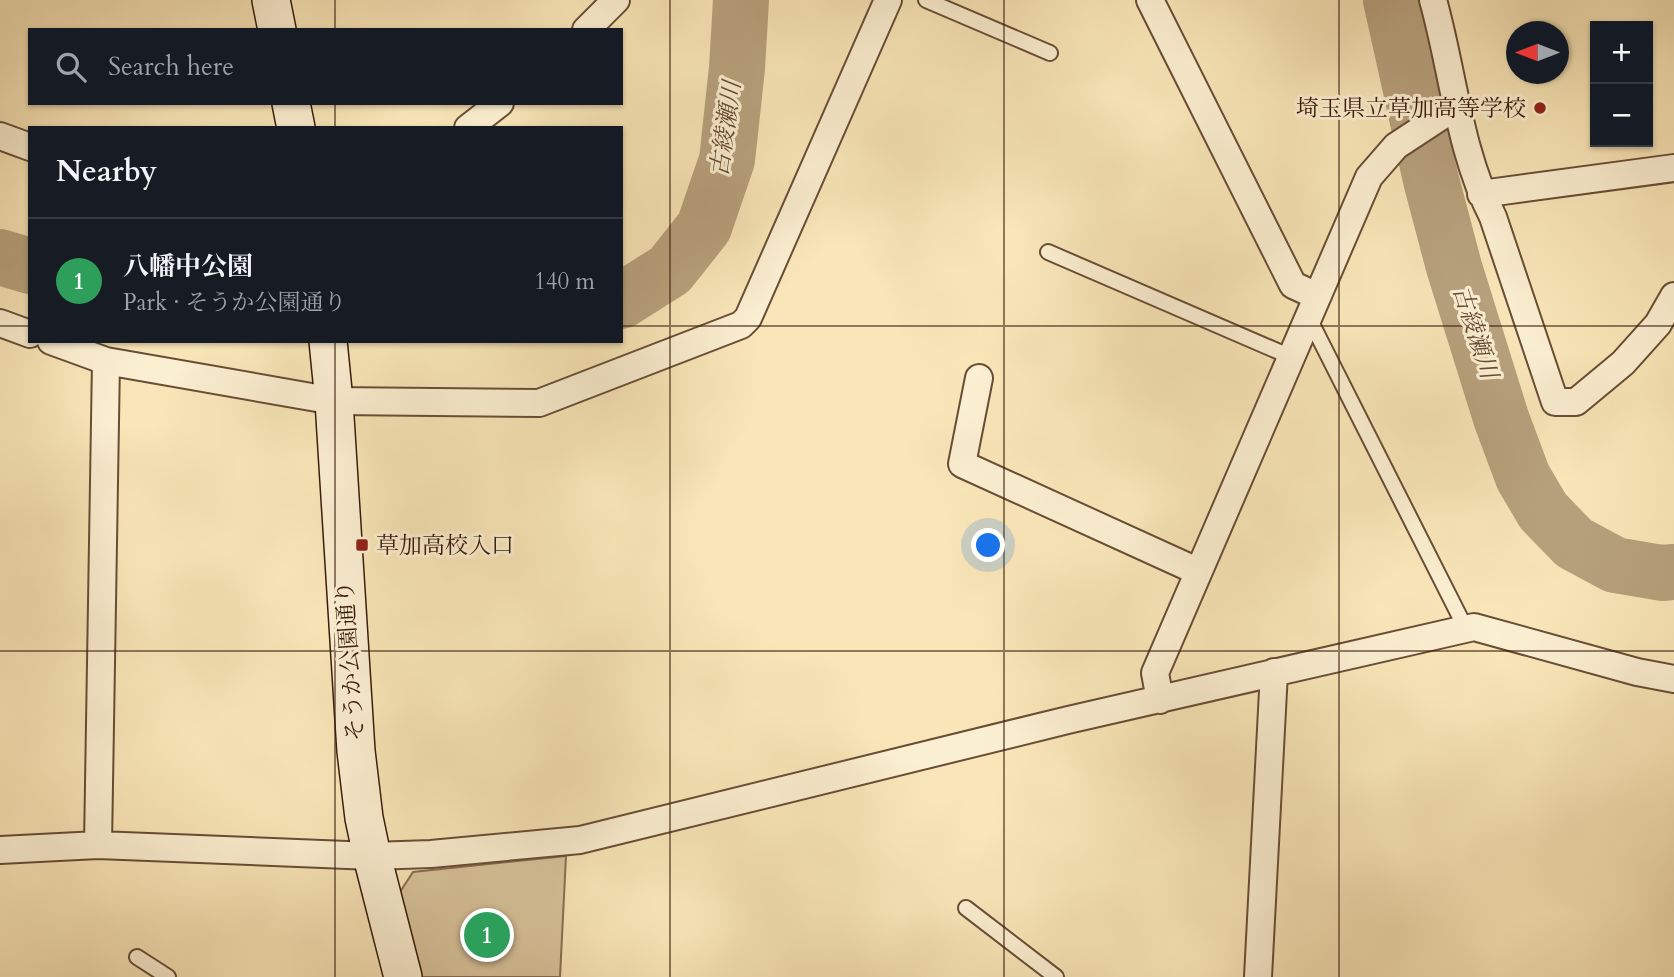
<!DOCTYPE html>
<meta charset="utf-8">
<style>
:root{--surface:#171b24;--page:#20242c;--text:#f1f3f6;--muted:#9ea1a6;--line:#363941;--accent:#db2777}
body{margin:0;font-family:Cardo,"Noto Serif JP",serif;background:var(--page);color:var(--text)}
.controls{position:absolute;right:21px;top:21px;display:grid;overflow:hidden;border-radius:0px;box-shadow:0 2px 5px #0004}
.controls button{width:63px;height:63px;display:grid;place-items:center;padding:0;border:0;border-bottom:2px solid var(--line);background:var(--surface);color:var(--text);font:35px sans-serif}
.compass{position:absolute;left:1506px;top:21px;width:63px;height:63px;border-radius:50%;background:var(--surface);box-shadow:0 2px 5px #0004;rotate:270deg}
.you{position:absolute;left:989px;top:546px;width:24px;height:24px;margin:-18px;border:5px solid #fff;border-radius:50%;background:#1a73e8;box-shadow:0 0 0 10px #1a73e833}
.badge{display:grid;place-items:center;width:46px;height:46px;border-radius:50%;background:var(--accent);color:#fff;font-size:23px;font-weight:700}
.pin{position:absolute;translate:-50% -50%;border:4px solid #fff;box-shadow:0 2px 7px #0006}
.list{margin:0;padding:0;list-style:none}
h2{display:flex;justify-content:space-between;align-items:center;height:91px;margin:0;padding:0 28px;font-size:30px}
h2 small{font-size:23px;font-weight:400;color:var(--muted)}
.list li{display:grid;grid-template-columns:46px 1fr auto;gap:21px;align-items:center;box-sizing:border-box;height:126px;padding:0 28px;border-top:2px solid var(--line)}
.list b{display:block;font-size:26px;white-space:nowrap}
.list p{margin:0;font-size:23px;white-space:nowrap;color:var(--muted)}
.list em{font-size:23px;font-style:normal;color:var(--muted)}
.icon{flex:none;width:38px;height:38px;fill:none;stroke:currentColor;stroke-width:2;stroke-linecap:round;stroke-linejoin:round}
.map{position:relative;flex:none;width:1674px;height:977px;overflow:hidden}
.search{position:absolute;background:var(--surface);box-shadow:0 2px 5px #0004;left:28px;top:28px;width:595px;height:77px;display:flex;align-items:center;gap:18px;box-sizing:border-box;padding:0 24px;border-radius:0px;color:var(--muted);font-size:26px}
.panel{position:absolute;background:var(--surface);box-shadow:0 2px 5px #0004;left:28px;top:126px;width:595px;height:217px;border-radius:0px}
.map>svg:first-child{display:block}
.green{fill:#d8c39b;stroke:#886e53;stroke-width:2}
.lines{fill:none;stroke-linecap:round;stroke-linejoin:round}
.river{stroke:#b7a17d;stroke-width:56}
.lane-casing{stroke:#684d36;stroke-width:18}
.street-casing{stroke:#684d36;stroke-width:30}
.secondary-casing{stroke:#381a0b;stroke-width:40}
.lane{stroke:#fbefd1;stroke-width:14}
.street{stroke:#fbefd1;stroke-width:26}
.secondary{stroke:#fbefd1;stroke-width:37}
.grid{fill:none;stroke:#381a0b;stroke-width:2;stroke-opacity:0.55}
.poi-dot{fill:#8f2418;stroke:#fbefd1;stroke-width:2.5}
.labels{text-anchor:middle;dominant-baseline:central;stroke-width:6;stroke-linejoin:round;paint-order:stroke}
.poi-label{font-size:23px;fill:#381a0b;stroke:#fbefd1;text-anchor:end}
.street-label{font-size:23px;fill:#381a0b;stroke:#fbefd1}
.water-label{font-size:24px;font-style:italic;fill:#644933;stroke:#fbefd1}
</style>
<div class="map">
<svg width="1674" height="977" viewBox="0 0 1674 977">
<rect width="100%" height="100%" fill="#f9e6b8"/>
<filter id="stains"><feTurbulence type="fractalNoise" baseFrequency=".00286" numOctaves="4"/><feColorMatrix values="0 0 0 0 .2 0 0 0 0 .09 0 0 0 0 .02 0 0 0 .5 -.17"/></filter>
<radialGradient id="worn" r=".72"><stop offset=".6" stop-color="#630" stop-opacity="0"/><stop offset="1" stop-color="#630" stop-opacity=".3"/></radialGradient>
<path class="green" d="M566 856 560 977H421L400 892 413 872Z"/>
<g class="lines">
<path class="river" d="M1391 0 1431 180 1454 267 1501 418 1523 477 1543 511 1574 543 1615 565 1662 573 1674 572
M0 257 30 266
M621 301 670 270 704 227 727 160 737 68 741 0"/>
<defs>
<path id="lane" d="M926 0 1050 53
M1048 252 1291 357
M1309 318 1466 629
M966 908 1056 977
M137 957 168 977"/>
<path id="street" d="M1150 0 1293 285 1317 296
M1433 0C1453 71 1459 151 1493 217L1555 402H1576L1623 363 1658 324 1674 296
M586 30 616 0
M468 128 500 103
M0 136 30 147
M1481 194 1674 168
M0 323 30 334
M51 341 106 361 334 401 539 403 741 325 748 318 888 0
M979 378 962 464 1197 571
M1160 700 1155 673 1369 177 1396 146 1457 106
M98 845 106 361
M0 850 98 845 372 856 431 854 580 840 1068 720 1474 627 1637 672 1674 679
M1258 977 1274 672"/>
<path id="secondary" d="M271 0 277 30
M291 103 296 128
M328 341 334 401 356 751 364 818 372 856 403 977"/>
</defs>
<use href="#lane" class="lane-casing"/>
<use href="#street" class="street-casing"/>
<use href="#secondary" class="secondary-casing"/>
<use href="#lane" class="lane"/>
<use href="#street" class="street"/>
<use href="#secondary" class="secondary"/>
</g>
<path class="grid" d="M335 0V30M670 0V977M1004 0V977M1339 0V977M335 103V128M0 326H30M621 326H1674M335 341V977M0 651H1674"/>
<g class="poi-dot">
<circle cx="1540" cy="108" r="7"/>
<rect x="355" y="538" width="14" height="14" rx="3.5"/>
</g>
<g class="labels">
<g class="poi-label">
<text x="1526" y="108">埼玉県立草加高等学校</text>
<text x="376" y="545" text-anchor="start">草加高校入口</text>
</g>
<g class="street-label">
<text transform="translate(350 661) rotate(-94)">そうか公園通り</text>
</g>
<g class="water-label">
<text transform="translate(726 129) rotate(-82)">古綾瀬川</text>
<text transform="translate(1475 332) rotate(72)">古綾瀬川</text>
</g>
</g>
<rect width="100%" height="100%" filter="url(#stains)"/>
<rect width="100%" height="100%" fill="url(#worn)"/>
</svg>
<div class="controls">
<button>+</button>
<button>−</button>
</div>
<svg class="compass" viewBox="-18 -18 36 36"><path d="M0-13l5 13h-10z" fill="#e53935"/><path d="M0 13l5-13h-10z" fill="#9ea1a6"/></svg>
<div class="you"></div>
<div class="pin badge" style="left:487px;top:935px;background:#2e9e5b">1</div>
<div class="search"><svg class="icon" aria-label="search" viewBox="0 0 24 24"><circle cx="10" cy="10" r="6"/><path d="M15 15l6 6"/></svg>Search here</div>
<section class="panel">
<h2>Nearby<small></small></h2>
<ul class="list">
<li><span class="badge" style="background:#2e9e5b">1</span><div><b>八幡中公園</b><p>Park · そうか公園通り</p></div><em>140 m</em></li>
</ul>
</section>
</div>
